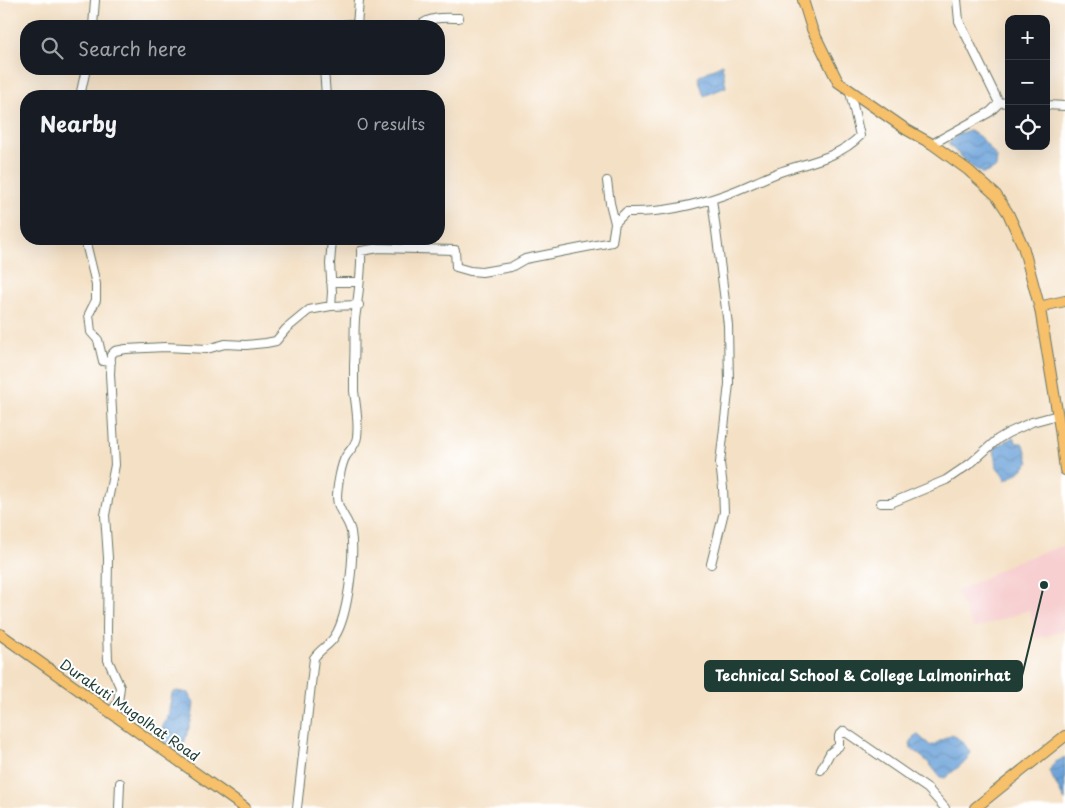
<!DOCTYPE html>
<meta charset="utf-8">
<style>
:root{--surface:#171b24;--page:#242831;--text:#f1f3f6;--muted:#9ea1a6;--line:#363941}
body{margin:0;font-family:"Playpen Sans",sans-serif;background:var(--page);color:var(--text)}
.controls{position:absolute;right:15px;top:15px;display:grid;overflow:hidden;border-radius:10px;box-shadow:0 5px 20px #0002}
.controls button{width:45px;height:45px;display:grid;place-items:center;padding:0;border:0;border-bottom:1px solid var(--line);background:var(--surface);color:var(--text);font:25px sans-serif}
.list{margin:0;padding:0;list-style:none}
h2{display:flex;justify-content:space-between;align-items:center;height:65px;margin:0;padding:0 20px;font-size:21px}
h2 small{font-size:16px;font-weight:400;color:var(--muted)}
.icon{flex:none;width:28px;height:28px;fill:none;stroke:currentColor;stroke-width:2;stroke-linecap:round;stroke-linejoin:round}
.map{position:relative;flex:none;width:1065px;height:808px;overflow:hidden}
.search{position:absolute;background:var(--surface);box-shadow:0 5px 20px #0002;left:20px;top:20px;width:425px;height:55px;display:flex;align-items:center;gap:12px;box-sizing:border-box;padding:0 18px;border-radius:20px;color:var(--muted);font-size:19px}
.panel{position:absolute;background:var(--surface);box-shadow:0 5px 20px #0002;left:20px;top:90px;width:425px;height:155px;border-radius:20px}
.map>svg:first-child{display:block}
.built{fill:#f7cfd0}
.water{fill:url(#water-waves);stroke:#467086}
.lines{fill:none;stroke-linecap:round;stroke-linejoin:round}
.minor-casing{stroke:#6a7666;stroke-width:10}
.major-casing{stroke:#6a7666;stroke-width:12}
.minor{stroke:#fff;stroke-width:8}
.major{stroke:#f7c06b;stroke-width:10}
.labels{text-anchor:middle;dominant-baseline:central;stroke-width:4;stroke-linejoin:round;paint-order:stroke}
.street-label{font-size:14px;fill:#1f3d34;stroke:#fff}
.leader{fill:none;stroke:#1f3d34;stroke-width:2}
.callout-dot{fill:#1f3d34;stroke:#fff;stroke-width:2}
.callout{fill:#1f3d34;stroke:#1f3d34;stroke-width:2}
.callout-label{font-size:15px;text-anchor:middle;font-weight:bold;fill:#fff}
</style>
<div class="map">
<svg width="1065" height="808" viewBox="0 0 1065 808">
<defs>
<pattern id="water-waves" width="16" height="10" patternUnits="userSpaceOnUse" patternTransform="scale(1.25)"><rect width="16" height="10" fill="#6ca2d9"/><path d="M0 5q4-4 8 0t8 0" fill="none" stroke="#5885b1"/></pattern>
</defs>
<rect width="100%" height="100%" fill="#fff"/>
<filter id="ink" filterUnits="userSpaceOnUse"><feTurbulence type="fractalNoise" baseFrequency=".02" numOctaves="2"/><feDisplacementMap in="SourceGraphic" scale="10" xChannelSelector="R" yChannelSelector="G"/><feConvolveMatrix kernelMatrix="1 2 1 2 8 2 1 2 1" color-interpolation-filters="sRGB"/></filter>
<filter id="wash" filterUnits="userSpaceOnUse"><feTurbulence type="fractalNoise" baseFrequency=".0096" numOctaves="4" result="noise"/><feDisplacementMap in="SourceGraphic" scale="20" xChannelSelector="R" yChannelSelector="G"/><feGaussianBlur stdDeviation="1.12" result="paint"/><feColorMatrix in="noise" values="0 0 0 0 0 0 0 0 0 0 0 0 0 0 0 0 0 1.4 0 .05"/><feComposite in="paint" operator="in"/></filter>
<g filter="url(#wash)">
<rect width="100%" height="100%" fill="#f4e0c4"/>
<path class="built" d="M1065 545V630L1036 639 1029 610 974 629 956 592 1017 561Z"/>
<path class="water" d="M722 64 726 87 704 96 698 77Z
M969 130 980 137 997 157 996 168 983 174 971 166 948 144 958 134Z
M1013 437 1017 443H1022L1025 448 1029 463 1017 474 1005 480C1003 473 1001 473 997 467 994 463 996 456 994 451L996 447Z
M177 691 189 693 194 704 192 718 181 753C171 752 165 745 159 737L160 732 168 716 172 693Z
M952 734 963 742 970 752 967 760 945 778 940 777 928 762 911 748 910 744 914 736 918 735 931 746Z
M1065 757V801L1049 771 1054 763Z"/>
</g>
<g filter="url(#ink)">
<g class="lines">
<defs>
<path id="minor" d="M957 0 959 21 999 103
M93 26 95 0
M336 26 350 24 356 26
M357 26 359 0
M420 26C429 16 446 18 459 18
M324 69 326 96
M80 96 86 69
M1046 105 1065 106
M932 144 990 112 999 103 1009 102
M607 181 610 203 615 223
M85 239 96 284V300L89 314 91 332 98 340 103 361 111 362
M331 282H359
M331 306 332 292 330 264 332 239
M881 503H891L946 480 971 463 998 439 1008 433 1032 422 1058 415
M711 564 724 512 723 488 720 463 729 384 728 325 712 199
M111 712 118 702 120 687 108 660 107 630 108 558 105 515 115 465 110 374 111 355 115 351 126 349 165 347 207 349 225 344 246 345 266 343 276 341 286 329 309 310 331 306 359 305
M821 770 830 753 839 746V736L844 731 928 789 945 808
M119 808 120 783
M297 808 314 658C321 648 330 645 335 636 348 616 355 556 351 532 349 519 337 511 337 497 337 488 341 464 346 456 350 450 356 445 357 437 359 422 356 407 354 391 354 383 354 373 354 365 355 350 354 334 355 319 358 297 362 273 361 251L379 248 455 250 456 267 470 271 482 272 511 267 525 259 612 242 615 223 626 212C659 213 693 206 724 195 742 189 759 180 777 173 807 162 837 159 860 136L850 92"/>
<path id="major" d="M803 0 812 29 838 82 907 130 932 144 968 170 996 195 1008 213 1023 246 1040 309 1060 429 1065 470
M1040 309 1047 305 1065 301
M0 634 245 808
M975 808 1065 736"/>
</defs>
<use href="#minor" class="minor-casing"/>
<use href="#major" class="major-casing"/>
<use href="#minor" class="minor"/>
<use href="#major" class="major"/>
</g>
</g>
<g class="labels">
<g class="street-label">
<text transform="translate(130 710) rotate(35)">Durakuti Mugolhat Road</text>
</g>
</g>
<path class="leader" d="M1044 585L1022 676"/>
<circle class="callout-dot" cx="1044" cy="585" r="5"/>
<rect class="callout" x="705" y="661" width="317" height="30" rx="5"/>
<g class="callout-label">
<text x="863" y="681">Technical School &amp; College Lalmonirhat</text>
</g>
</svg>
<div class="controls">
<button>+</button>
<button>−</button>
<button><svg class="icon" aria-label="locate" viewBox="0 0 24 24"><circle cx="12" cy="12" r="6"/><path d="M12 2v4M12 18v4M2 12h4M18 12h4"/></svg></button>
</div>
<div class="search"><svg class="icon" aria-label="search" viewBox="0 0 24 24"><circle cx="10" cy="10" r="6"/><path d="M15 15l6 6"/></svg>Search here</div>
<section class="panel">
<h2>Nearby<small>0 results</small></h2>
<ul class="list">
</ul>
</section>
</div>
